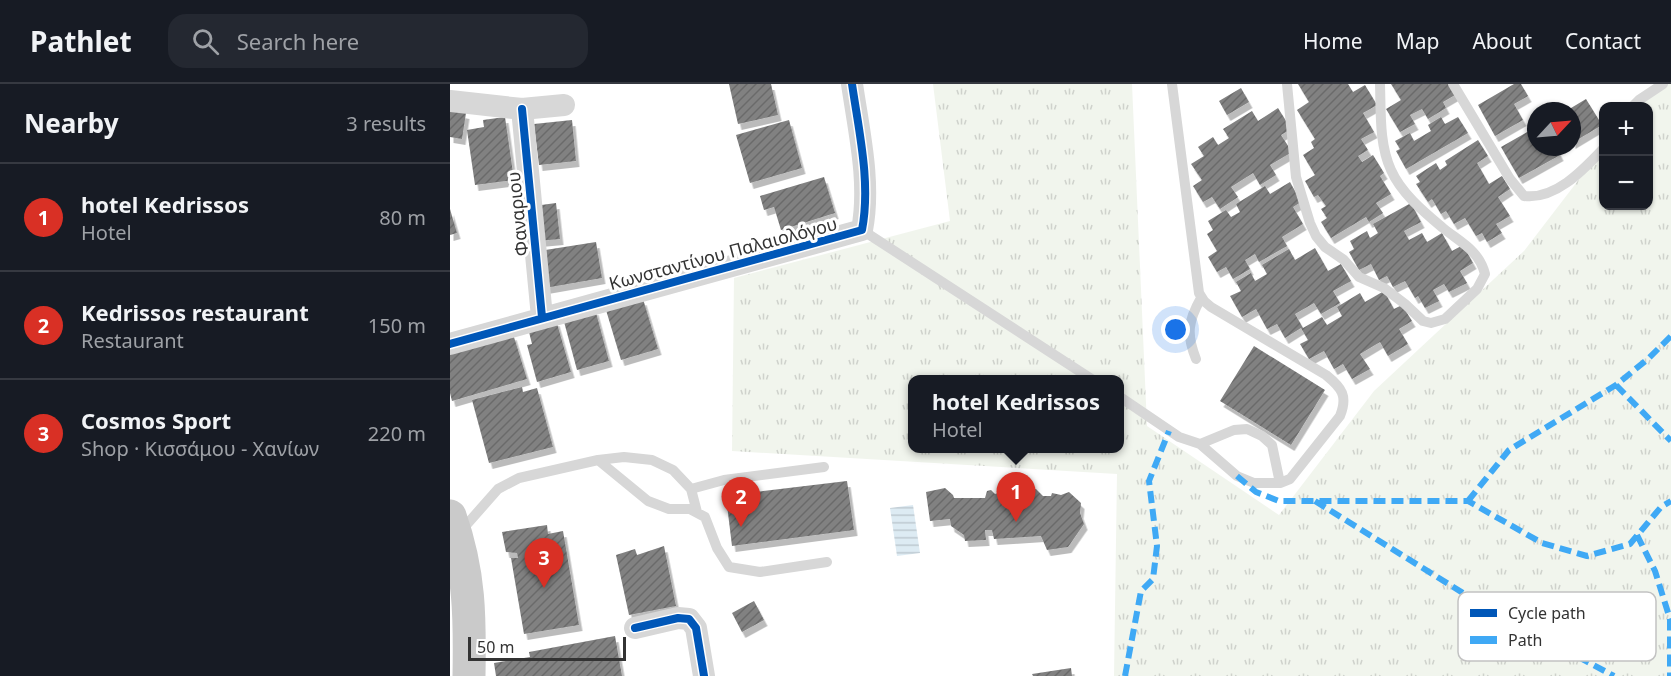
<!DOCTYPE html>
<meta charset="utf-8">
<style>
:root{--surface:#171b24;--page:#242831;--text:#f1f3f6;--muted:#9ea1a6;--line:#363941;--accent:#d93025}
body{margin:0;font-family:"Noto Sans",sans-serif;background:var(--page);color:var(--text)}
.controls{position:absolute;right:18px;top:18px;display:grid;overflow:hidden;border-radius:12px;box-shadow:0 2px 4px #0004}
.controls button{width:54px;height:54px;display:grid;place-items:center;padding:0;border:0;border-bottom:2px solid var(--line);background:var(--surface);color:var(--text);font:30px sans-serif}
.compass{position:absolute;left:1077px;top:18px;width:54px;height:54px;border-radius:50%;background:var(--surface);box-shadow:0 2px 4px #0004;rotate:64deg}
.scale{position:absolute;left:18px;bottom:15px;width:158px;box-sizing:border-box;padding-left:6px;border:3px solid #333;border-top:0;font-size:16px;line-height:21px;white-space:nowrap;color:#333;-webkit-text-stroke:4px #fff;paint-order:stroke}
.you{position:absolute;left:726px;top:246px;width:21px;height:21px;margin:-15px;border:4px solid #fff;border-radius:50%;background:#1a73e8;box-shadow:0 0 0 9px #1a73e833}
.badge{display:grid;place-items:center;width:39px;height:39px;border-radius:50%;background:var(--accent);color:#fff;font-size:20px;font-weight:700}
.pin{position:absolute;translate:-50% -50px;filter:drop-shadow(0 2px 3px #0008)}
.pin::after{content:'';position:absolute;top:32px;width:21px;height:18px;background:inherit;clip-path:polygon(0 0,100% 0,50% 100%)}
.popup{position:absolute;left:458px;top:291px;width:216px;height:78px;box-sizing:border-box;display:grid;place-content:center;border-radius:12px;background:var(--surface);filter:drop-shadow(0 2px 4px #0005);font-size:20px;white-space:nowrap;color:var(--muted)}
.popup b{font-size:22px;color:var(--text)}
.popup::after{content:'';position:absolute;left:50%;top:100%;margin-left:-12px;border:12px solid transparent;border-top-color:var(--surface)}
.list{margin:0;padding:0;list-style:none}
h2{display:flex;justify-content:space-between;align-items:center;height:78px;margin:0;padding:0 24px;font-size:26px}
h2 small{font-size:20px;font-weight:400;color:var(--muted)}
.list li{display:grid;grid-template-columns:39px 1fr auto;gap:18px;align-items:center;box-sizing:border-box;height:108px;padding:0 24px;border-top:2px solid var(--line)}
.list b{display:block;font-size:22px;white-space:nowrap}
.list p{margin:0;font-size:20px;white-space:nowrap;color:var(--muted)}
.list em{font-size:20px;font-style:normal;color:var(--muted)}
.icon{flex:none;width:33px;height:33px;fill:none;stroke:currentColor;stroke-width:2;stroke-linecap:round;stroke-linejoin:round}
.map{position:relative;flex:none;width:1221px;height:592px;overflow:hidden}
header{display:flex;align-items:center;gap:36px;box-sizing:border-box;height:84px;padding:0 30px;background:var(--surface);border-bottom:2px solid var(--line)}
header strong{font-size:28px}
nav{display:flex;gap:33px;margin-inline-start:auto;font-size:21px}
.search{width:420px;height:54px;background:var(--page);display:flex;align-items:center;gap:15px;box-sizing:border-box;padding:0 21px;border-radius:18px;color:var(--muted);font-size:22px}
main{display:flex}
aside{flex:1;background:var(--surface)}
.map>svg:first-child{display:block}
.grass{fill:url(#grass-tufts);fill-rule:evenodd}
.water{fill:url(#water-rules)}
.building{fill:url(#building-hatch);filter:url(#shadow)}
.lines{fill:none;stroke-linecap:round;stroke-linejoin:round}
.lane{stroke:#d7d7d7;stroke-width:10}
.street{stroke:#d7d7d7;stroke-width:22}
.primary{stroke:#cacaca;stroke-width:33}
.quiet{stroke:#3fa9f5;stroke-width:6;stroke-dasharray:12 6;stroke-linecap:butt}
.cycleway-casing{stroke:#fff;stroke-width:11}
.cycleway{stroke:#0057b8;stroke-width:8}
.labels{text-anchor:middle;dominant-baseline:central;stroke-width:6;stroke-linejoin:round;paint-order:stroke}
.street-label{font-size:18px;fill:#333;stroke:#fff}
.key{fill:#fff;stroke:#c2c2c2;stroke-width:1.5}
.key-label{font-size:16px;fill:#333}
</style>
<header>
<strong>Pathlet</strong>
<div class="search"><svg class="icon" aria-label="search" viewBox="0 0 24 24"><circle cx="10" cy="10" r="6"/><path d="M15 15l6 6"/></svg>Search here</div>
<nav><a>Home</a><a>Map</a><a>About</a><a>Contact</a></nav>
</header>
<main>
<aside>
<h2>Nearby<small>3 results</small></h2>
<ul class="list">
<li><span class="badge">1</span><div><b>hotel Kedrissos</b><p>Hotel</p></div><em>80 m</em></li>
<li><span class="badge">2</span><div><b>Kedrissos restaurant</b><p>Restaurant</p></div><em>150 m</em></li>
<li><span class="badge">3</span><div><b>Cosmos Sport</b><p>Shop · Κισσάμου - Χανίων</p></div><em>220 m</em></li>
</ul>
</aside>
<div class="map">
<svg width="1221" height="592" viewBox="0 0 1221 592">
<defs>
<pattern id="grass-tufts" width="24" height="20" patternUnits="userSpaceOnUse" patternTransform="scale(1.5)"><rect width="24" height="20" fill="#f1f5ed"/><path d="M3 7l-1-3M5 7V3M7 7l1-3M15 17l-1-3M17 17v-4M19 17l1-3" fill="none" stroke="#cfd2cc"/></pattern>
<pattern id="water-rules" width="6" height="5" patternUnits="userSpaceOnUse" patternTransform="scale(1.5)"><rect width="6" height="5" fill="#ddebf3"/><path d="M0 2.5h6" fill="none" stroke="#becad1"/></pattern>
<pattern id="building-hatch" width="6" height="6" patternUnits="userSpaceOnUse" patternTransform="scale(1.5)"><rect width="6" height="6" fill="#818181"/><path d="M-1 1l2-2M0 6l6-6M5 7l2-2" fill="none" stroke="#6a6a6a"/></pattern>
<filter id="shadow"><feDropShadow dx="3.5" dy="6" stdDeviation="0" flood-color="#0004"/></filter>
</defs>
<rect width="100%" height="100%" fill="#fff"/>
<path class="grass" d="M483 0H682L697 342 829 431 924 307 1074 167 1153 64 1154 122H1198V22H1187L1217 0H1221V592H664L667 390 282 367 284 194 500 137ZM462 296H670V364H462Z"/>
<path class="water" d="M463 421 470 469 447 472 440 424Z"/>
<path class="building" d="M279 0H321L328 31 288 40Z
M848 0H898L903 8 915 1 927 21 913 29 924 48 911 55 918 66 908 72 912 78 923 71 934 89 930 92 941 110 926 119 933 129 919 138 916 133 881 154 871 138 877 134 871 125 876 122 868 111 864 113 855 97 865 91 853 71 864 64 861 58 865 55 847 26 859 18Z
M941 0H999L1005 11 993 18 996 24 978 35 972 25 960 31 965 40 950 48 936 25 951 16Z
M1064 0H1071L1078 12 1064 20 1073 36 1045 52 1028 21Z
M791 4 799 18 777 31 769 17Z
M1136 15 1152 41 1122 59V27H1116Z
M828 24 841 45 831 51 842 68 820 81 826 91 810 101 803 89 781 103 788 113 770 125 762 113 753 118 743 102 752 96 741 80 754 72 748 63 763 53 768 61 779 54 773 45 802 27 808 37Z
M0 26 16 29 12 55 0 53Z
M55 33 64 96 25 101 17 46 34 43 33 36Z
M991 33 995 40 1008 33 1018 49 956 85 946 67 950 65 945 57 960 49 964 57 981 47 978 41Z
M122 36 126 77 89 81 84 40Z
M339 36 352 84 300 99 286 51Z
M1079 47 1086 63H1106L1110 71 1069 94 1051 63Z
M1028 56 1038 72 1027 79 1039 100 1052 92 1060 105 1048 113 1060 132 1046 140 1052 149 1037 158 1032 149 1026 152 1015 134 1004 140 996 127 991 130 982 115 978 118 966 100 970 98 966 92 986 79 990 86 997 81 995 77Z
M374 93 385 129 331 146 324 123 314 126 310 112Z
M840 98 851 118 843 123 853 140 832 153 837 162 809 178 805 170 795 176 800 185 783 195 776 183 767 188 758 173 767 167 757 150 763 146 758 137 776 126 781 133 790 128 786 120 815 102 820 110Z
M106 119 110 155 88 157 84 122Z
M961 119 971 138 954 147 959 156 972 149 977 158 992 149 1002 167 1013 161 1023 179 1010 187 1017 199 999 208 994 200 983 206 989 217 975 224 968 212 965 214 955 197 943 203 937 192 929 196 921 180 909 186 899 168 904 165 900 157 917 147 920 154 928 149 923 140Z
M0 125 7 149 0 151Z
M146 158 152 194 95 204 89 167Z
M865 164 878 187 891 180 901 197 883 207 890 219 871 230 864 219 845 230 853 244 872 233 877 241 892 232 887 223 910 209 915 218 934 207 944 225 952 221 962 237 949 245 958 260 938 272 930 258 910 270 920 285 902 295 893 280 884 285 874 267 859 275 850 260 858 256 851 244 835 254 827 240 817 245 806 225 792 233 780 212 791 207 786 198 801 189 805 197 817 190 812 181 839 165 845 176Z
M193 215 208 265 171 276 156 226Z
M145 225 159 277 127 286 113 234Z
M106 236 121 288 87 298 77 261 82 260 78 244Z
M63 250 77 295 2 317 0 309V268Z
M804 262 875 306 841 361 770 317Z
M72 303 73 308 87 304 103 363 39 379 22 316Z
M397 397 404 446 282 462 277 421 306 417 305 408Z
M495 404 503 411 504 414H535L537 407 541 406 545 410 552 408 554 415 558 417 567 409 574 412 580 411 581 406 586 405 593 412H601L602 409 611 411 619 408 631 419 630 429 634 440 618 463 597 466 591 452 544 455 542 446H535L536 456 515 457 514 451 501 442 500 435 480 437 476 408Z
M97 441 98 450 113 447 129 541 74 550 61 474H68L67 469 56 468 52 448Z
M214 462 226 522 179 531 166 471 185 465 187 471Z
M304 517 314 536 292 548 282 529Z
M165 552 172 592H46L44 579 80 573 79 568Z
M621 584 622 592H583L582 590Z"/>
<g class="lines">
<path class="lane" d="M837 0 846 93 860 139 866 152 875 163 894 176 909 193 934 204 955 220 973 237 981 239 995 235 1027 205 1035 190C1029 166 1010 158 993 144 974 128 951 109 941 86 929 60 931 28 930 0
M1003 0 1060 95 1074 112C1106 116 1134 85 1154 64
M1183 22 1189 16 1213 0
M412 146 643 296
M746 275C736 250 738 237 751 214
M670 313 729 353 750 360 787 392 804 399H830L840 395 890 332C898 312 892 304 876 291L761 223 754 217 749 209 722 0
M750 360 784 346 797 345 812 352 822 361 830 399
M148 376 174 373 202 376 223 386 241 405 247 428
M241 405 274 396 374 383
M11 447 48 405 69 394 148 376 198 417 219 425H240L255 433 267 464 279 483 310 488 377 478"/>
<path class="street" d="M0 17 72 25 114 21
M72 25 92 233
M0 260 412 146C421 99 409 48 402 0
M185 544 228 534 239 535 246 544 254 592"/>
<path class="primary" d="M0 432C20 489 20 533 19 592"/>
<path class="quiet" d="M1166 301 1221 357
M787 392 806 408 829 417H1018L1092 459 1137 472 1180 460 1211 423 1221 417
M865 417 1037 524 1164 592
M1018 417 1059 366 1166 301 1199 274 1221 252
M1187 451 1205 487 1220 535V592
M675 592 691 507 703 495 707 462 699 397 719 347"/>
<defs>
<path id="cycleway" d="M72 25 92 233
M0 260 412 146C421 99 409 48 402 0
M185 544 228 534 239 535 246 544 254 592"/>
</defs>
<use href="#cycleway" class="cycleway-casing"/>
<use href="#cycleway" class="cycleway"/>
</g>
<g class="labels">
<g class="street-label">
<text transform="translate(67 130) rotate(-96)">Φαναριου</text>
<text transform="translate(273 169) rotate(-15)">Κωνσταντίνου Παλαιολόγου</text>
</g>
</g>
<rect x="1008" y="508" width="198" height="69" rx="9" class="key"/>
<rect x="1020" y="525" width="27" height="8" fill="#0057b8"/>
<rect x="1020" y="552" width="27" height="8" fill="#3fa9f5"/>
<g class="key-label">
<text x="1058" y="535">Cycle path</text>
<text x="1058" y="562">Path</text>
</g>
</svg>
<div class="controls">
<button>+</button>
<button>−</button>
</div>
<svg class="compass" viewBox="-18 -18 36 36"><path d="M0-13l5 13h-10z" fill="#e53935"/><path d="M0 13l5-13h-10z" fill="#9ea1a6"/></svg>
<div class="scale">50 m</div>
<div class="you"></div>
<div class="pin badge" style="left:566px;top:438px">1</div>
<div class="popup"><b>hotel Kedrissos</b>Hotel</div>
<div class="pin badge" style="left:291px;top:443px">2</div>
<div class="pin badge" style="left:94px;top:504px">3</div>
</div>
</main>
